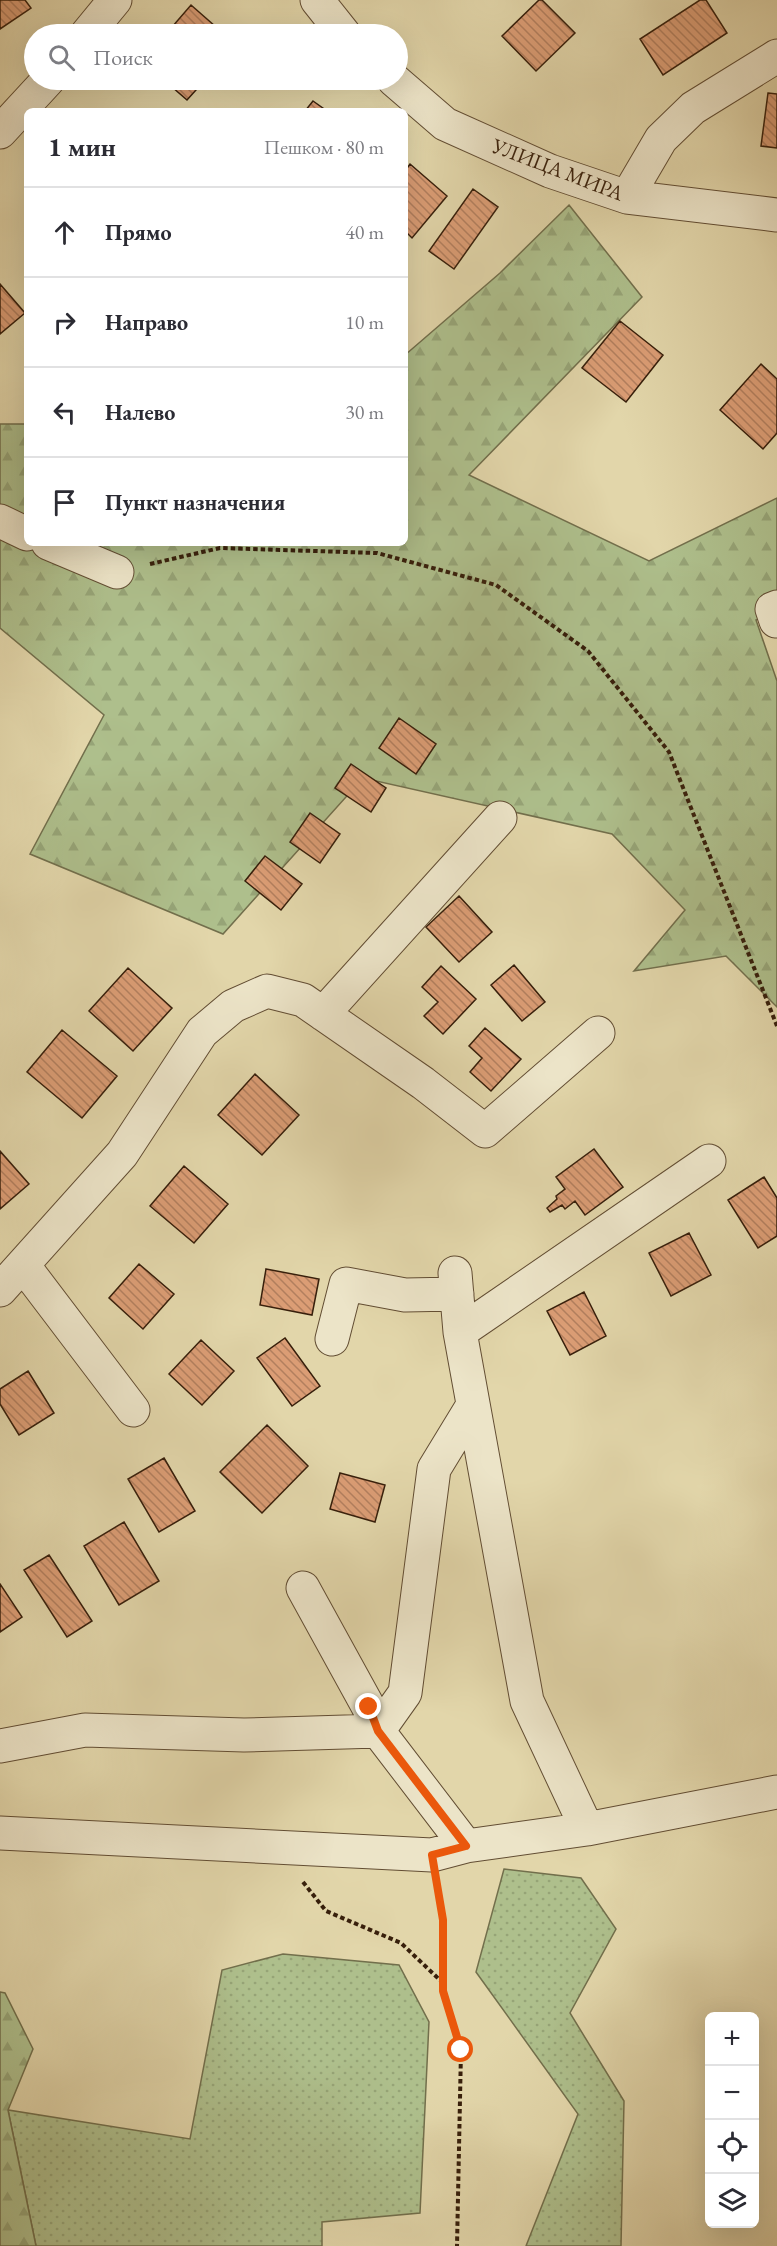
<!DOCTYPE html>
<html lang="ru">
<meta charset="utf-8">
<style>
:root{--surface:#fff;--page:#f7f7f7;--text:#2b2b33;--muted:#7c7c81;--line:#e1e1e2}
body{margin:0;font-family:"EB Garamond",serif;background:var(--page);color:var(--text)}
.controls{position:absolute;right:18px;bottom:18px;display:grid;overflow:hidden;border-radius:9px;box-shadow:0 6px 24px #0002}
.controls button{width:54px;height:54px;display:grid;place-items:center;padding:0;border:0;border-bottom:2px solid var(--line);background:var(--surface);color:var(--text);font:30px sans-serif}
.stop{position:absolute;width:18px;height:18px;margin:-14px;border:4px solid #ea580c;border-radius:50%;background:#fff}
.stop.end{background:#ea580c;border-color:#fff;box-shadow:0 2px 6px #0008}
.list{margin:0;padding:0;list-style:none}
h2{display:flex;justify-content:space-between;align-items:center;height:78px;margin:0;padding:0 24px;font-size:26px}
h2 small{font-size:20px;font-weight:400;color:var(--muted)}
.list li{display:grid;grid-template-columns:39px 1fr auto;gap:18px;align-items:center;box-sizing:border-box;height:90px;padding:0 24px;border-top:2px solid var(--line)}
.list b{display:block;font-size:22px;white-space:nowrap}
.list em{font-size:20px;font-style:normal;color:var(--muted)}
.icon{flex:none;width:33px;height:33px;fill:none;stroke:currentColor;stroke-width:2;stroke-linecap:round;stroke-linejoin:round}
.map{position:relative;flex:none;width:777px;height:2246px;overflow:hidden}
.search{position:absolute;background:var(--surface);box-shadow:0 6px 24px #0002;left:24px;top:24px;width:384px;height:66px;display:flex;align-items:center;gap:15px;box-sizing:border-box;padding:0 21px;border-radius:33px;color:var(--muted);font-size:22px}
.panel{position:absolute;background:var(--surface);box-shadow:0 6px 24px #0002;left:24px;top:108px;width:384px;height:438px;border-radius:9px}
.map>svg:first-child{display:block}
.grass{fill:url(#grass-dots);stroke:#726f4c;stroke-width:1.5}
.forest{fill:url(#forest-firs);stroke:#726f4c;stroke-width:1.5}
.building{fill:url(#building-back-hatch);stroke:#371f0b;stroke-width:1.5}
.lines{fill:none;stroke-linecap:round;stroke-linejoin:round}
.minor-casing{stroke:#624d33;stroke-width:35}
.path{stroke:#371f0b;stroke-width:4;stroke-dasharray:4.5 3;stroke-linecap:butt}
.minor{stroke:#ece4c8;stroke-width:33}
.route{stroke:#ea580c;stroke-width:8}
.labels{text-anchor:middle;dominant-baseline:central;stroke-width:4.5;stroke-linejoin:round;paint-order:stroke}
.street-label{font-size:21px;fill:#371f0b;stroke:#ece4c8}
</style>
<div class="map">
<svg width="777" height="2246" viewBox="0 0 777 2246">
<defs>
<pattern id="grass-dots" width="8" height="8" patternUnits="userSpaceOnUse" patternTransform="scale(1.5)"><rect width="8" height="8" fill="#aebf8c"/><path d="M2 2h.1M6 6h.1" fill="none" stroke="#96a477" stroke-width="1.8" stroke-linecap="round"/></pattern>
<pattern id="forest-firs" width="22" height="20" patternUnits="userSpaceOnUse" patternTransform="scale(1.5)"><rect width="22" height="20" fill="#aebf8c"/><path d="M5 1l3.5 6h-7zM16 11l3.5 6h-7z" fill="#96a477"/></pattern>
<pattern id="building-back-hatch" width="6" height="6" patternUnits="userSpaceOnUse" patternTransform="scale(1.5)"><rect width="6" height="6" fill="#db9d75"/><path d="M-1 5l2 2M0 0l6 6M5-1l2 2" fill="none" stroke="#b27f5e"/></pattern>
</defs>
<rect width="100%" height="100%" fill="#e2d6aa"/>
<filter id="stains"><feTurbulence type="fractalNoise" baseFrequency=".00333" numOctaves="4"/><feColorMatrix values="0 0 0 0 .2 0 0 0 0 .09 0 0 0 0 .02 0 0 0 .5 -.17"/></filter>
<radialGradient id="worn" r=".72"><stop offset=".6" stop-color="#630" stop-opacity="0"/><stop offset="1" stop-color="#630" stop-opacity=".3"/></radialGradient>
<path class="grass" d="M504 1869 581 1878 616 1929 570 2013 624 2101 621 2246H526L578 2114 476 1972Z
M283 1954 399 1965 429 2022 420 2213 322 2222V2246H36L8 2110 190 2139 222 1970Z"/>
<path class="forest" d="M569 205 642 297 469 475 649 561 777 498V612L756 620 777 681V1007L726 956 634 971 685 910 612 834 363 778 223 934 30 854 104 715 0 628V424H27V543H405V355L500 273Z
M0 1992 5 1993 33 2049 8 2110 36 2246H0Z"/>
<path class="building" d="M0 0H25L31 8 0 29Z
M539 0H542L575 33 536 71 502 36Z
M700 0H706L727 33 663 75 640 39Z
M191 5 224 34H166Z
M164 80H205L187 100Z
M768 93 777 94V148L761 146Z
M313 101 327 111H305Z
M410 164 447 196 412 238 405 231V171Z
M473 189 498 207 454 269 429 251Z
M0 284 25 313 0 334Z
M620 321 663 355 626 402 582 368Z
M761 364 777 379V433L763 449 720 410Z
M399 718 436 744 416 774 379 748Z
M351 764 386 788 371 812 335 788Z
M310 813 340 834 320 863 290 842Z
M265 856 302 884 281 910 245 881Z
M459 896 492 932 459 962 426 927Z
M514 965 545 1002 522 1021 491 985Z
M441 966 476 999 443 1034 424 1016 438 1002 422 987Z
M128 968 172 1008 133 1051 89 1011Z
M485 1028 521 1059 491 1091 470 1072 482 1058 469 1046Z
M62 1030 117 1076 82 1118 27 1072Z
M255 1074 299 1115 262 1155 218 1115Z
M594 1149 623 1187 585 1215 575 1201 565 1209 562 1205 550 1212 547 1208 557 1199 556 1196 565 1189 556 1177Z
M0 1151 29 1184 0 1209Z
M184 1166 228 1204 194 1243 150 1206Z
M764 1177 777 1198V1236L758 1248 728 1200Z
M689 1233 711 1275 671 1296 649 1253Z
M139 1264 174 1294 143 1329 109 1298Z
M266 1269 319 1279 312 1315 260 1305Z
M584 1292 606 1336 570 1355 547 1311Z
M285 1338 320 1386 292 1406 257 1358Z
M201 1340 234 1371 202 1405 169 1374Z
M28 1371 54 1413 19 1435 0 1404V1389Z
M267 1425 308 1466 262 1513 220 1472Z
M164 1458 195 1511 159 1532 128 1479Z
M340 1473 385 1485 375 1522 330 1509Z
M124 1522 159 1581 119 1605 84 1546Z
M49 1555 92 1621 67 1637 24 1570Z
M0 1584 22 1617 0 1632Z"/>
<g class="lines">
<defs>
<path id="minor" d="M317 0 344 34
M87 34 115 0
M394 80 445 124 550 171 627 197 777 215
M0 132 48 80
M627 197 661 139 693 108 777 56
M0 521 27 534
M48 543 117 572
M776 621 772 609 777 607
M323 1014 500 818
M23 1265 133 1410
M455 1273 460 1332 527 1701 587 1829
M0 1290 122 1154 202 1032 233 1006 267 991 303 1000 423 1083 485 1131 598 1033
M460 1332 709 1161
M332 1339 346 1284 405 1295 457 1294
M303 1588 369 1708 378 1731
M378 1731 405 1693 434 1469 473 1405
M0 1746 85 1730 244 1735 378 1731 466 1846
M0 1833 432 1855 466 1846 587 1829 777 1792"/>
</defs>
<use href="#minor" class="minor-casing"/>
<path class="path" d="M150 564 220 548 377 553 496 585 588 651 669 752 777 1026
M303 1882 326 1911 401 1943 442 1982
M438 1887 443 1920V1991L461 2050 457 2246"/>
<use href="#minor" class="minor"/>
</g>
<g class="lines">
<path class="route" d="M369 1707 378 1731 466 1846 432 1855 443 1920V1991L461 2050"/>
</g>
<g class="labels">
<g class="street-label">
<text transform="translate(558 169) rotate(21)">УЛИЦА МИРА</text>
</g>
</g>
<rect width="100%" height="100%" filter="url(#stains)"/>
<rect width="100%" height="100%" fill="url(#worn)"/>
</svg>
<div class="controls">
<button>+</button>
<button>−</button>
<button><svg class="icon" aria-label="locate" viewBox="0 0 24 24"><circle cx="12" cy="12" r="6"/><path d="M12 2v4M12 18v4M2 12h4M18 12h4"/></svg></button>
<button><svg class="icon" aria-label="layers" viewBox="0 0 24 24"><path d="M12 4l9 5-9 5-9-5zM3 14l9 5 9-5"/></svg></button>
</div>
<div class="stop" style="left:461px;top:2050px"></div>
<div class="stop end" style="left:369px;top:1707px"></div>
<div class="search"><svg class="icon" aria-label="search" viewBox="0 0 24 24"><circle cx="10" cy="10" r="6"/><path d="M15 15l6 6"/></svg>Поиск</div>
<section class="panel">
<h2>1 мин<small>Пешком · 80 m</small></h2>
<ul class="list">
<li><svg class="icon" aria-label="ahead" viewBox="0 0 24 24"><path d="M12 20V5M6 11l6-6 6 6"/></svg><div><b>Прямо</b></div><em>40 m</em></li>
<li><svg class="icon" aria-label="right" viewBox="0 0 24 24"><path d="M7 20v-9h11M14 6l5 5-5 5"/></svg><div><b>Направо</b></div><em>10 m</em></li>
<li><svg class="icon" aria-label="left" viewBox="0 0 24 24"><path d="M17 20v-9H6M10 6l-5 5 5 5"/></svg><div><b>Налево</b></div><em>30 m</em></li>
<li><svg class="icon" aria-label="arrive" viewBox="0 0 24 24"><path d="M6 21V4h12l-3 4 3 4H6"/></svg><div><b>Пункт назначения</b></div></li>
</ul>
</section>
</div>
